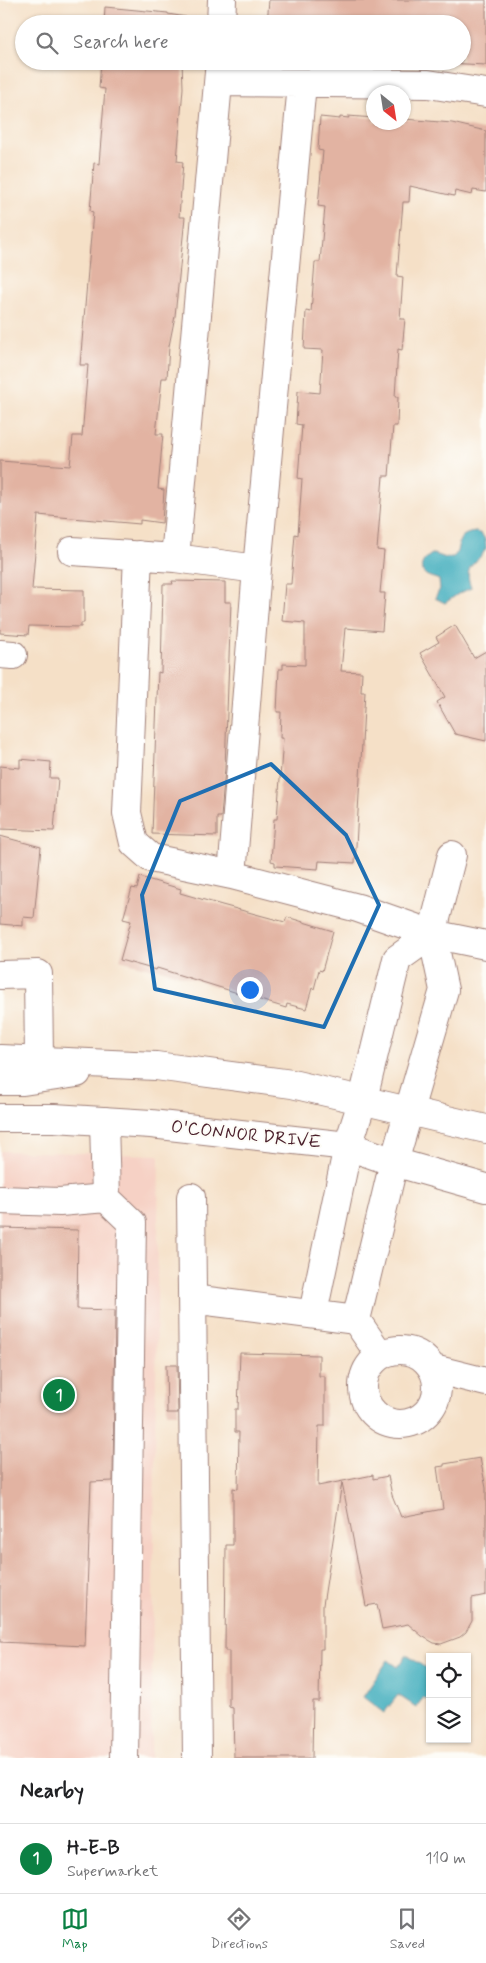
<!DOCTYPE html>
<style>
:root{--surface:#fff;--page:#f2f2f2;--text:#202124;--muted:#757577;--line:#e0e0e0;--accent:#0b8043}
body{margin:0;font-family:Mynerve,sans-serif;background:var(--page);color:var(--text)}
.controls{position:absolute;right:15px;bottom:15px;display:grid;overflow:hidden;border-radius:0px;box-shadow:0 1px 4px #0004}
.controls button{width:45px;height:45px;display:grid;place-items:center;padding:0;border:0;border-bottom:1px solid var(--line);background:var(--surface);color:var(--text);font:25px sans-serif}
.compass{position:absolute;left:366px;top:85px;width:45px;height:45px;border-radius:50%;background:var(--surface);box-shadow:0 1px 4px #0004;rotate:150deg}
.you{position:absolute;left:249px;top:989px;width:18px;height:18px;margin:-12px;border:4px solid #fff;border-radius:50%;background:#1a73e8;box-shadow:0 0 0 8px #1a73e833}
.badge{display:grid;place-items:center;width:32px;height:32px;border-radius:50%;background:var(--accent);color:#fff;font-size:16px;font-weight:700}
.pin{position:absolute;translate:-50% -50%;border:2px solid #fff;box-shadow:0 1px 5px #0006}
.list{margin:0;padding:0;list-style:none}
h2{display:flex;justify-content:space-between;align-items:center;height:65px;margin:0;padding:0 20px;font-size:21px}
h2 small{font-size:16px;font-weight:400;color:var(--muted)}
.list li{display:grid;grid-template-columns:32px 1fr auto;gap:15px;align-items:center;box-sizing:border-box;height:70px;padding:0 20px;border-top:1px solid var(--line)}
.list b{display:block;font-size:19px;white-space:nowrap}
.list p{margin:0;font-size:16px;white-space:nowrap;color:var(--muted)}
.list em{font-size:16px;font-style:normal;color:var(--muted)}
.icon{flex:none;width:28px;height:28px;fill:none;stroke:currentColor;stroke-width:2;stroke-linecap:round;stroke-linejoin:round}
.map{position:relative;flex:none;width:486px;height:1758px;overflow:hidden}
.search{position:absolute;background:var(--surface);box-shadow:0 1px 4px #0004;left:15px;right:15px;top:15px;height:55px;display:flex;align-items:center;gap:12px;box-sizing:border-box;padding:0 18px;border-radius:28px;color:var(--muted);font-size:19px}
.sheet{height:135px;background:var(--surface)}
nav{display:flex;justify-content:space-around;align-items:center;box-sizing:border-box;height:70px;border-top:1px solid var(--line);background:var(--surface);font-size:14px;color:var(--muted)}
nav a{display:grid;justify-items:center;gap:2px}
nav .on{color:var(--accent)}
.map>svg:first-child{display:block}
.built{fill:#f6d1c5}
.water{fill:#3fadbd;stroke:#446674}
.building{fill:#e2b3a2}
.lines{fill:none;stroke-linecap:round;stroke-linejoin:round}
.minor-casing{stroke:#a08079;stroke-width:30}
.major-casing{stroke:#a08079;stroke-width:30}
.minor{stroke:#fff;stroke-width:28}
.major{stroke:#fff;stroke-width:28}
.marked{fill:none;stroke:#1f6fb2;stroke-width:4;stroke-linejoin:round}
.labels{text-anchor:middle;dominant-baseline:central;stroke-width:4;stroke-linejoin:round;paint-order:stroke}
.street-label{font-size:18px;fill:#4a1f2b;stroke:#fdfcf7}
</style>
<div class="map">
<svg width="486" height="1758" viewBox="0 0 486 1758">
<rect width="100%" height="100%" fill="#fdfcf7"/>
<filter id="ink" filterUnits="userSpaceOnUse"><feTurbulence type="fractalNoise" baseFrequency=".02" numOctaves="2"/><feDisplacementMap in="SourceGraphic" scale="10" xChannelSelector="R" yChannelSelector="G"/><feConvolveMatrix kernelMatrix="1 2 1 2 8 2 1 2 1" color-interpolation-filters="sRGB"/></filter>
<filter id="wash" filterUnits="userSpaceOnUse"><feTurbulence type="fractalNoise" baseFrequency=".0096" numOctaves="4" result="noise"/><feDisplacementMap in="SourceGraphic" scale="20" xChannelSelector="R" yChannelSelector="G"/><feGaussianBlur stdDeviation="1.12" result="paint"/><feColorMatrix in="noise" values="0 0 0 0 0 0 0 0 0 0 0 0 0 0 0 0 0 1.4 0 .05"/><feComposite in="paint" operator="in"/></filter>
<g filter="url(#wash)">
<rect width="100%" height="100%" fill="#f5e0c7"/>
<path class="built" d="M0 1151 159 1155 151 1758H0Z"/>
<path class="water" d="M476 532C485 534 486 541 486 548 478 566 462 562 471 588L458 594 445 603 435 598 440 589 439 580C435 578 429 577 426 575 416 567 425 558 432 554 438 554 443 558 448 558 466 557 448 534 476 532Z
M407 1655 427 1669 430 1667V1702L424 1697 416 1707 398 1695 384 1713 363 1697 388 1660 398 1667Z"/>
<g id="blocks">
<path class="building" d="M269 0H486V65L406 61H462V24H267Z
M105 7 168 13V14L186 17 185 24H104Z
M101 61H182L183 88 177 161 183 162 179 217H185L175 316 169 346 167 378H162L156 434H163L158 489 164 490 162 523 140 520V524L38 515 32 589 84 590V623H81V627L29 626 28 635 0 633V461L70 466 73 436H82L88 365H80L93 212 90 211 94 163 99 164 105 89 99 88Z
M348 116 374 118V122H404V119L452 123 486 131V192L473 190 472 195 455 191 454 196 410 186 409 202H403L397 276 403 277 400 319H405L402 350 398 349 395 397H398L397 426H393L389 476H383L377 550 384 551 380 593H385L382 631 345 628 341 671 362 672 361 692H365L355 863 319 861 318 869 275 866V862L271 861 274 819H277L283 738H280L281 712H277L279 669H283V664L305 665V623L282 621 285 584H291L295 534 298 535 302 479 298 478 302 425 296 424 298 391 320 393 323 350 304 349 306 311 311 312 315 262H320L325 207 318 206 323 151 318 150 320 117 340 119V117L349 118Z
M172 581 225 582V602H231L225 768 221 817H217V836L152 834 158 672 161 673 163 584H173Z
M455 625 474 658 486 651V741L455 734 437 702 445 697 420 653 439 642 436 637Z
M20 759 51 762 50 778H58L54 831 0 829V766L20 768Z
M0 836 41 847 34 918 23 917V926L0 924Z
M140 877 181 889 180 893 222 905 285 922 287 917 333 931 322 971 319 970 314 989 312 988 306 1009 287 1004 286 1008 157 968 156 970 120 960 131 921 123 919 132 888 137 889Z
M0 1228 78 1230 77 1309 115 1310 113 1481 91 1482 85 1646 0 1642Z
M240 1353 319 1355V1376H325V1426H319L318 1486 373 1475V1479L388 1476 392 1495 401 1517 443 1509 437 1467 444 1466V1464L480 1458 486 1488V1595L472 1598V1621L466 1632 460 1637 441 1644 434 1643 422 1636 408 1624 382 1629 377 1604 366 1606 342 1482 323 1605V1649H320L319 1701H313L312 1758H234L233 1708 229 1707V1651H225L226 1545H233V1488L238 1489 239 1432H235V1409H238Z
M166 1365H177L178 1413H167Z"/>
</g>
</g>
<g filter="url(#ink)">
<use href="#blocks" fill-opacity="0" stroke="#a08079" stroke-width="1"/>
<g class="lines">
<defs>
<path id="minor" d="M221 24 222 0
M219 82 428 84 486 93
M72 551 175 558 257 569 232 875
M138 555 127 813 134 843 151 858 232 875 358 908 432 934 486 945
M175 558 220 61
M257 569 302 84
M0 654 13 655
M0 975 38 974 39 1059
M104 1121 106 1198 132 1223 124 1758
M191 1197 197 1758
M0 1200 60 1202 106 1198
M192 1299 356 1320 380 1355
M313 1313 348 1146 363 1099 397 959 432 934
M356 1320 394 1162 444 990 432 934 452 855
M363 1387a37 37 0 1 1 74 0a37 37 0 1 1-74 0Z
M434 1369 486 1382"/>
<path id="major" d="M0 1059 156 1066 292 1084 486 1129
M0 1081H23L77 1073
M0 1118H54L151 1124 348 1146 394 1162 486 1188"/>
</defs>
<use href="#minor" class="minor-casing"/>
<use href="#major" class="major-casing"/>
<use href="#minor" class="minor"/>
<use href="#major" class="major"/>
</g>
</g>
<path class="marked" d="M271 764 346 835 379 905 324 1027 155 989 142 895 180 801Z"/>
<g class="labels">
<g class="street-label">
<text transform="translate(246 1135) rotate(6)">O'CONNOR DRIVE</text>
</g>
</g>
</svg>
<div class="controls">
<button><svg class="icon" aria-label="locate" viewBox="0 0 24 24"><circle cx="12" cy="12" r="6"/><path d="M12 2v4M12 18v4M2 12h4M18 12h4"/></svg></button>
<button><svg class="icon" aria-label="layers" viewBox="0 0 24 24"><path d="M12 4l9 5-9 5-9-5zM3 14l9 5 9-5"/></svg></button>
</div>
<svg class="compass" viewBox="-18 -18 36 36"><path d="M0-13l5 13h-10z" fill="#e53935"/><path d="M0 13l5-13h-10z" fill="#757577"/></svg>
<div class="you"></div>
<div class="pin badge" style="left:59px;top:1395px">1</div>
<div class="search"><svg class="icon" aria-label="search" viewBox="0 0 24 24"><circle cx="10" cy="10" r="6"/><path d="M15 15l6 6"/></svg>Search here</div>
</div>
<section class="sheet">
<h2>Nearby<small></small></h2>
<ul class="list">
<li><span class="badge">1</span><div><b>H-E-B</b><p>Supermarket</p></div><em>110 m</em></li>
</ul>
</section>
<nav>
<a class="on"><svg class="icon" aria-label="map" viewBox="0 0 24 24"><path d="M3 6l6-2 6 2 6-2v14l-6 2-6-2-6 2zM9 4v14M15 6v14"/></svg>Map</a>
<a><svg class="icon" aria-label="directions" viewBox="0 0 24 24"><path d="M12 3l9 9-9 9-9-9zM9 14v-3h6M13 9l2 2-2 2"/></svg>Directions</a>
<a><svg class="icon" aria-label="saved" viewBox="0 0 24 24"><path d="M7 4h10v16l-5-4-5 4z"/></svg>Saved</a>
</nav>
